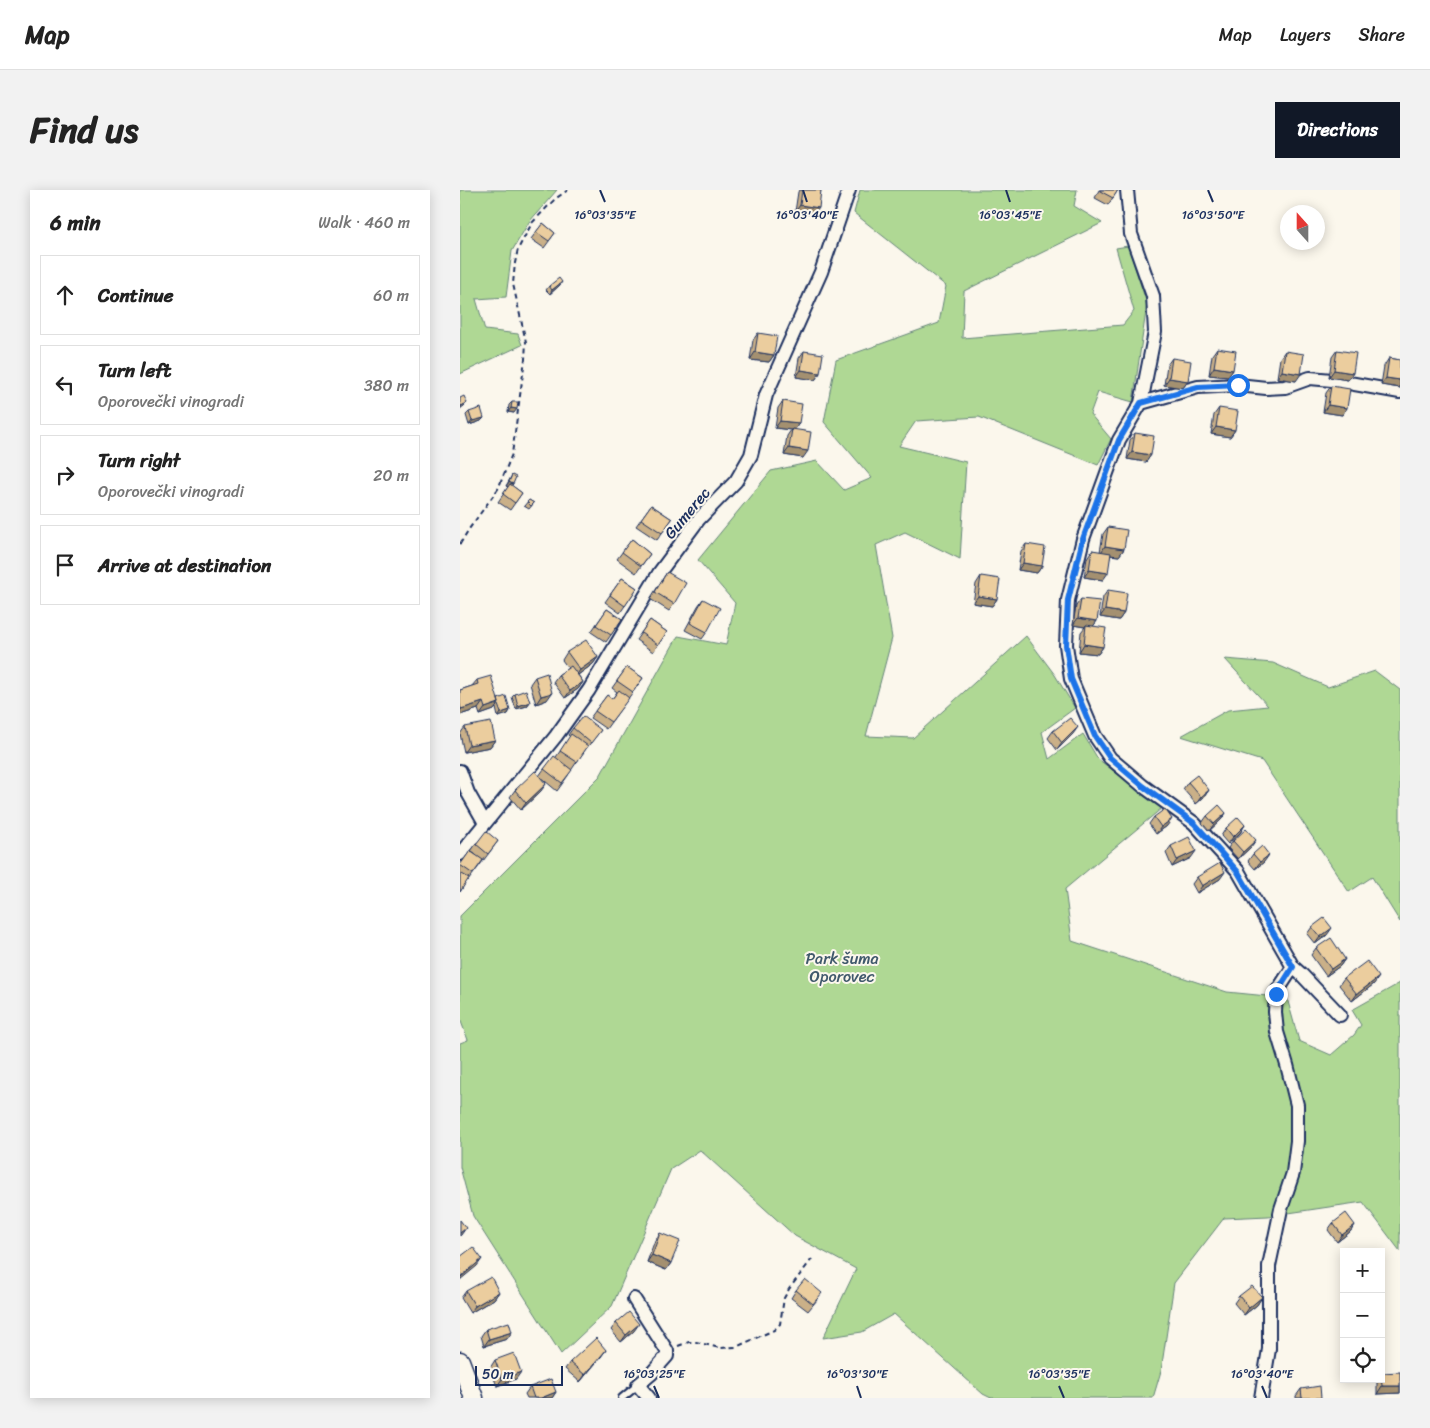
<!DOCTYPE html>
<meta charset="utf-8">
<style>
:root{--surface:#fff;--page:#f2f2f2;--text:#222;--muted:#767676;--line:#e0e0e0;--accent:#111827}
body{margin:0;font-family:Sriracha,sans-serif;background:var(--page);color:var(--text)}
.controls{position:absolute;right:15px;bottom:15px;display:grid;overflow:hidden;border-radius:0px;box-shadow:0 2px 12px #0003}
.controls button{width:45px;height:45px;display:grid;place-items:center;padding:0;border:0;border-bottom:1px solid var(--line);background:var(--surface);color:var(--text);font:25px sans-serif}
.compass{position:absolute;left:820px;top:15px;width:45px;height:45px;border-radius:50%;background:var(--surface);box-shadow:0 2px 12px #0003;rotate:339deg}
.scale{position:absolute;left:15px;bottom:12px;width:88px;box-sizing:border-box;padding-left:5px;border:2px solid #1b2f5e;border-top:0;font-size:14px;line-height:18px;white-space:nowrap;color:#1b2f5e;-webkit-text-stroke:4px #fbf7ec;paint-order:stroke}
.stop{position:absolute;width:15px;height:15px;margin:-11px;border:4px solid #1a73e8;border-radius:50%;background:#fff}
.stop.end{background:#1a73e8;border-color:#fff;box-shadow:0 1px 5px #0008}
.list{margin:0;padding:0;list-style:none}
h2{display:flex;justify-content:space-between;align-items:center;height:65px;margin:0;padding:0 20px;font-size:21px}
h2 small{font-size:16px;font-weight:400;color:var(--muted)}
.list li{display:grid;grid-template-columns:32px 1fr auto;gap:15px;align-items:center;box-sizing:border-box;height:80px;margin:0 10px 10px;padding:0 10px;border:1px solid var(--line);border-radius:0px}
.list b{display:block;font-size:19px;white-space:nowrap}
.list p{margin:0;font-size:16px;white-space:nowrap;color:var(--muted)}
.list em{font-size:16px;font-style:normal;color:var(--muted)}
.icon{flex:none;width:28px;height:28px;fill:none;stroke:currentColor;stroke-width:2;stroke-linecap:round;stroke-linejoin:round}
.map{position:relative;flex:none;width:940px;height:1208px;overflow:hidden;border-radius:0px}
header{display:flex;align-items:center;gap:30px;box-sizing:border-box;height:70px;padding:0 25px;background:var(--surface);border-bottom:1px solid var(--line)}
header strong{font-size:24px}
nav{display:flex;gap:28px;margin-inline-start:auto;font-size:18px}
.intro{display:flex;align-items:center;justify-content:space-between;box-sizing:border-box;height:120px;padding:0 30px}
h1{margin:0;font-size:35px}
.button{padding:12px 22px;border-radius:0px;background:var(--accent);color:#fff;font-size:18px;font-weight:700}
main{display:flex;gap:30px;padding:0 30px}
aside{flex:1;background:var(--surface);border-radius:0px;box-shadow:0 2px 12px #0003}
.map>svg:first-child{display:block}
.green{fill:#afd894;stroke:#658479}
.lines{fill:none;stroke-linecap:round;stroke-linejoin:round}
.lane-casing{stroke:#1b2f5e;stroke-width:10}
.street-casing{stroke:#1b2f5e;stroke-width:16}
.secondary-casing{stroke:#1b2f5e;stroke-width:21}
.path{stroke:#1b2f5e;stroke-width:2;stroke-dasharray:5 4;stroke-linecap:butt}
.lane{stroke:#fbf7ec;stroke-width:6}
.street{stroke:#fbf7ec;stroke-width:12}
.secondary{stroke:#fbf7ec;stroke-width:18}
.wall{fill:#cab088;stroke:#1b2f5e}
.shaded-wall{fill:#a4906f;stroke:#1b2f5e}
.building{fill:#ebcd9e;stroke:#1b2f5e}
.route{stroke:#1a73e8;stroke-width:6}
.ticks{fill:none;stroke:#1b2f5e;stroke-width:2}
.labels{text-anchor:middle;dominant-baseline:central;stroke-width:4;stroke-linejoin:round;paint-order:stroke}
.street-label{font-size:16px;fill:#1b2f5e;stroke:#fbf7ec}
.park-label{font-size:16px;fill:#40596c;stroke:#fbf7ec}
.ticks-label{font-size:12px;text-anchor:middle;fill:#1b2f5e;stroke:#fbf7ec;stroke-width:4;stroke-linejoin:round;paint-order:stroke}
</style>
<header>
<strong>Map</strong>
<nav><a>Map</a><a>Layers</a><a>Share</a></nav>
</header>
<div class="intro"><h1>Find us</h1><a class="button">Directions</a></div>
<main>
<aside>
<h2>6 min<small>Walk · 460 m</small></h2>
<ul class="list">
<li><svg class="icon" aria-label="ahead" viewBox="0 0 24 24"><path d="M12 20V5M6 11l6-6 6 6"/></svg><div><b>Continue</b></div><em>60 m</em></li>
<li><svg class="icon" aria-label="left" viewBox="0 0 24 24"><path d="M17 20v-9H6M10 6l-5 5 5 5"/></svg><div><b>Turn left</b><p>Oporovečki vinogradi</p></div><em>380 m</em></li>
<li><svg class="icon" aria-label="right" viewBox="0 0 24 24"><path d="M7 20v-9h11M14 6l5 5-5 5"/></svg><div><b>Turn right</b><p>Oporovečki vinogradi</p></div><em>20 m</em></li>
<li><svg class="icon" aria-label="arrive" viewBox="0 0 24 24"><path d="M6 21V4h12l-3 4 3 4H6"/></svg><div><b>Arrive at destination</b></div></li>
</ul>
</aside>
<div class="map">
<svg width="940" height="1208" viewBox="0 0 940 1208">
<rect width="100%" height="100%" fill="#fbf7ec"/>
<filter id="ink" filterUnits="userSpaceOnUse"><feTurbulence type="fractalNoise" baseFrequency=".02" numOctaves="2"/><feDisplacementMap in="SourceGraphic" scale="10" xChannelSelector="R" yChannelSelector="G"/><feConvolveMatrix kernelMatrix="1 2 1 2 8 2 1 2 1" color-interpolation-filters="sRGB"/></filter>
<g filter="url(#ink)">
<path class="green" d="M0 0H97L69 32 52 61 46 107 16 109 25 140 58 144 62 155 0 184Z
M400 0H617L614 16 642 33 504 101 502 148 663 135 674 121 656 58 668 56 687 114 673 212 638 202 630 224 651 249 638 275 519 227 456 231 439 256 506 272 500 369 445 342 416 355 432 448 406 546 453 548 566 446 595 485 615 518 582 542 589 569 623 544 638 569 702 618 605 699 612 751 767 802 827 808 839 851 871 865 894 845 901 835 892 820 940 793V1061L903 1012 808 1026 764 1028 714 1093 701 1181 693 1208H531L523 1204 434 1124 402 1142 363 1148 396 1079 335 1046 240 960 211 979 152 1116 101 1164 13 1026 0 977V853L8 850 0 829V726L140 586 218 446 266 455 275 413 238 370 311 281 357 271 384 300 412 288 364 232 376 170 479 133 486 96 394 23Z
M765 469 813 473 868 497 915 481 940 500V732L912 687 889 702 802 571 721 546 768 520 808 516Z"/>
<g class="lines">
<defs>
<path id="lane" d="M162 1208 178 1195"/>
<path id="street" d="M667 0 671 44 693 106 695 142 681 213 659 250 623 349 608 410 606 455 611 489 635 546 650 568 683 596 734 633 778 681 833 777 816 803 815 822 817 842 827 875 837 915V951L833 983 821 1019 809 1076V1159L801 1208
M681 213 738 197 778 195 806 198 825 197 850 188 872 190 940 202
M0 581 8 603 25 633
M0 664 96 546 129 500 199 383 239 329 276 291 291 265 306 205 361 82 389 0
M833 777 842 785 880 825
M174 1109 207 1161V1166L191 1184 178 1195 189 1208"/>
<path id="secondary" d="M0 1171 14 1208"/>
</defs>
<use href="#lane" class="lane-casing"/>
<use href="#street" class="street-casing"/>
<use href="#secondary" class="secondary-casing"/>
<path class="path" d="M0 354 9 339 38 299 52 264 65 169 66 152 53 94 55 73 58 59 72 33 95 9 108 0
M218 1156 229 1152H236L260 1158 276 1157 314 1140 320 1134 324 1108 329 1099 352 1069"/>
<use href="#lane" class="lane"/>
<use href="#street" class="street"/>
<use href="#secondary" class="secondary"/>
</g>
<path class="wall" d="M339 0H361L354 25 335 22 338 2Z
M639 0H658L648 15 635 8Z
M83 33 95 43 84 58 71 49Z
M100 95 90 104 86 100 89 96Z
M298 143 314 165 309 172 290 170 293 150Z
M757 158 773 180 768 187 749 185 752 165Z
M877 160 893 183 888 190 869 187 872 167Z
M344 161 360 183 355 190 336 187 339 168Z
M825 161 836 191 817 188 820 168Z
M712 168 728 191 723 198 704 195 707 175Z
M929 168 940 170V198L921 195 924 176Z
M871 196 887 218 882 225 863 222 866 203Z
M323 211 339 233 335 239 343 268 324 265 327 246 331 240 315 238 318 218Z
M52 212 54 223 48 222 49 215Z
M759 218 775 240 770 247 751 244 754 225Z
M9 222 21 231 9 235 6 225Z
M675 243 691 265 686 272 667 269 670 250Z
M52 285 51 295 62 303 50 320 38 312 48 297 46 296Z
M69 310 74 313 69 319 64 316Z
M191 315 212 329 197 350 176 336Z
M648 337 664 359 659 366 651 365 643 390 624 387 627 368 632 360 640 362 643 344Z
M172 349 190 364 176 383 157 369Z
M566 354 582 376 577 383 558 380 561 361Z
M207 382 214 414 209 421 190 409Z
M521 386 537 409 532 416 513 413 516 394Z
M162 388 177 398 160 423 145 412Z
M648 400 664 423 659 430 640 427 643 407Z
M243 409 247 442 242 449 225 440 238 416Z
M621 409 637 431 633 436 643 457 638 464 619 462 621 442 625 437 613 435 616 416Z
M147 419 162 429 146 452 131 442Z
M190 430 207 442 193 462 176 450Z
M107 462 138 467 133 474 118 485 123 492 118 499 105 508 93 492 98 485 108 478 102 470Z
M167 477 183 488 146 539 130 528 147 505 152 509 157 502 152 498Z
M75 487 87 510 76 514 70 494Z
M17 490 50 520 48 524 38 527 36 518 34 520 20 525 18 519 0 525V500L12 496Z
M55 504 70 512 67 516 56 519 52 507Z
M5 537 35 550 30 557 4 562 0 544Z
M113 538 141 540 125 560 112 579 107 587 97 601 79 586 81 601 61 620 50 607 55 600 79 586 84 579 96 567 110 547 108 545Z
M593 541 613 544 597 560 588 548Z
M728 592 749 600 744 607 736 614 723 599Z
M766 623 761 630 749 641 742 633 747 626Z
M694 627 707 636 696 644 689 634Z
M785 635 780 643 768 654 761 646 766 638Z
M38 651 8 691 7 690 0 702V676L10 661 17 666 11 661 16 654Z
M773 651 791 657 778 669 768 658Z
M711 656 731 668 712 677 706 663Z
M793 664 804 672 795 679 788 671Z
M737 687 760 689 737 703 732 694Z
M852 737 867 745 855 754 847 744Z
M856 758 885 769 880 776 866 786 851 765Z
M884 788 914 794 892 811 879 795Z
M873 1033 895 1035 890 1042 877 1052 868 1040Z
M200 1043 211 1073 206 1080 187 1072 195 1050Z
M336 1100 357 1110 348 1121 331 1108Z
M6 1101 39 1102 34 1109 10 1123 1 1108Z
M779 1106 802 1107 797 1115 784 1125 774 1113Z
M156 1133 174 1141 161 1152 151 1140Z
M26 1139 47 1149 24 1156 21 1146Z
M146 1160 120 1192 105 1179 110 1172Z
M35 1170 56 1189 37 1196 30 1178Z
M940 1182V1203L917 1204V1189H921Z
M70 1197 96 1202 92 1208H67L65 1204Z
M841 1199 861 1208H836V1206Z"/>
<path class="shaded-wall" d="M340 15 359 18 354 25 335 22Z
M102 92 100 95 90 104 92 100Z
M295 162 314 165 309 172 290 170Z
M754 177 773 180 768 187 749 185Z
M341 180 360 183 355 190 336 187Z
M874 180 893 183 888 190 869 187Z
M822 181 841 184 836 191 817 188Z
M709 188 728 191 723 198 704 195Z
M926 188 940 190V198L921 195Z
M7 213 4 216 0 219 1 216Z
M868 215 887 218 882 225 863 222Z
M51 218 57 219 54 223 48 222Z
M24 228 21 231 9 235 12 231Z
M320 231 339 233 334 241 332 239 331 240 315 238Z
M756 237 775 240 770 247 751 244Z
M329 258 348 261 343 268 324 265Z
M672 262 691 265 686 272 667 269Z
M49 292 53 294 50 297 46 296Z
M645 356 664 359 659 366 640 364Z
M563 373 582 376 577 383 558 380Z
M629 380 648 383 643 390 624 387Z
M518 406 537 409 532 416 513 413Z
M645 420 664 423 659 430 640 427Z
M618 428 637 431 632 438 626 435 625 437 613 435Z
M624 454 643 457 638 464 619 462Z
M138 467 133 474 115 487 120 480Z
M123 492 118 499 105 508 110 501Z
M92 503 87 510 76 514 81 506Z
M23 512 18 519 0 525V521L1 519Z
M70 512 67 516 56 519 58 516Z
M39 513 34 520 20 525 25 518Z
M50 520 48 524 38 527 41 523Z
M618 537 613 544 597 560 602 553Z
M35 550 30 557 4 562 9 555Z
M86 594 81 601 61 620 66 613Z
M749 600 744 607 736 614 741 607Z
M766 623 761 630 749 641 754 634Z
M712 629 707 636 696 644 701 637Z
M785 635 780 643 768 654 773 647Z
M796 650 791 657 778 669 783 662Z
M736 661 731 668 712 677 717 670Z
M809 665 804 672 795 679 800 672Z
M765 682 760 689 737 703 742 696Z
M872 738 867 745 855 754 860 747Z
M885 769 880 776 866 786 871 779Z
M919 787 914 794 892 811 897 804Z
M895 1035 890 1042 877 1052 882 1045Z
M6 1038 1 1045 0 1046V1043Z
M192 1065 211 1073 206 1080 187 1072Z
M22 1069 17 1076 0 1090V1088L2 1086Z
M39 1102 34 1109 10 1123 15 1116Z
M802 1107 797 1115 784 1125 789 1118Z
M179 1134 174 1141 161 1152 166 1145Z
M52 1142 47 1149 24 1156 29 1149Z
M146 1160 141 1167 120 1192 125 1185Z
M61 1182 56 1189 37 1196 42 1189Z
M922 1196H940V1203L917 1204Z
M96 1202 92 1208H81Z"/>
<path class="building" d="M342 0H361L359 18 340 15Z
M640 0H658L653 8 640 1Z
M83 33 95 43 89 51 76 42Z
M99 88 102 92 92 100 89 96Z
M298 143 317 146 314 165 295 162Z
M757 158 776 161 773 180 754 177Z
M877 160 896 163 893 183 874 180Z
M344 161 363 164 360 183 341 180Z
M825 161 844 164 841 184 822 181Z
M712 168 731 171 728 191 709 188Z
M929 168 940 170V190L926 188Z
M871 196 890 199 887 218 868 215Z
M4 206 7 213 1 216 0 214V208Z
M323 211 342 214 339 233 320 231Z
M52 212H58L57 219 51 218Z
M21 218 24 228 12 231 9 222Z
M759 218 778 221 775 240 756 237Z
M332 239 351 242 348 261 329 258Z
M675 243 694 246 691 265 672 262Z
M52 285 56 287 53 294 49 292Z
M50 294 62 303 55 313 43 304Z
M69 310 74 313 71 316 67 312Z
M191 315 212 329 202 343 181 329Z
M648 337 667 340 664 359 645 356Z
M172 349 190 364 181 376 162 362Z
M566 354 585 357 582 376 563 373Z
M632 360 651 363 648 383 629 380Z
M207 382 226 393 214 414 195 402Z
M521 386 540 389 537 409 518 406Z
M162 388 177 398 165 416 150 405Z
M648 400 667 403 664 423 645 420Z
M243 409 260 418 247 442 230 433Z
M621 409 640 411 637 431 618 428Z
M147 419 162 429 151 445 136 435Z
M190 430 207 442 198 455 181 443Z
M626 435 646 438 643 457 624 454Z
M126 450 138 467 120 480 107 462Z
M111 476 123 492 110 501 98 485Z
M167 477 183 488 173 502 157 491Z
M87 483 92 503 81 506 75 487Z
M31 486 39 513 25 518 23 512 1 519 0 514V500L18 494 17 490Z
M66 500 70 512 58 516 55 504Z
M159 500 169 508 151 532 135 521 147 505 152 509Z
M46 506 50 520 41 523 38 515 39 513 38 509Z
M123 526 141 540 131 553 113 538Z
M610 528 618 537 602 553 593 541Z
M31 532 35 550 9 555 5 537Z
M111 544 128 556 117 572 100 561Z
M94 566 112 580 102 593 84 579Z
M75 581 86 594 66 613 55 600Z
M737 585 749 600 741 607 728 592Z
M759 615 766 623 754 634 747 626Z
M705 619 712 629 701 637 694 627Z
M778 627 785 635 773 647 766 638Z
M786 639 796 650 783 662 773 651Z
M26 641 38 651 28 664 16 654Z
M729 647 736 661 717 670 711 656Z
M802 656 809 665 800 672 793 664Z
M10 661 23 670 13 684 0 675Z
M760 673 765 682 742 696 737 687Z
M0 683 9 688 0 702Z
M864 728 872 738 860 747 852 737Z
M871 748 885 769 871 779 856 758Z
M907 771 919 787 897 804 884 788Z
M886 1023 895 1035 882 1045 873 1033Z
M0 1030 6 1038 0 1043Z
M200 1043 220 1051 211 1073 192 1065Z
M13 1057 22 1069 2 1086 0 1083V1067Z
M31 1087 39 1102 15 1116 6 1101Z
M345 1089 362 1103 353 1114 336 1100Z
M792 1096 802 1107 789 1118 779 1106Z
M169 1122 179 1134 166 1145 156 1133Z
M49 1132 52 1142 29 1149 26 1139Z
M136 1148 146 1160 125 1185 110 1172Z
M54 1163 61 1182 42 1189 35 1170Z
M940 1182V1196H922L921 1183Z
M91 1189 96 1202 81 1208H74L70 1197Z
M860 1196 861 1208H842L841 1199Z"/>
</g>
<g class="lines" filter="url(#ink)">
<path class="route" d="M778 195 738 197 681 213 659 250 623 349 608 410 606 455 611 489 635 546 650 568 683 596 734 633 778 682 833 777 816 804"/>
</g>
<path class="ticks" d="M140 0 145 12M343 0 347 12M546 0 550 12M748 0 753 12M194 1196 199 1208M397 1196 401 1208M599 1196 604 1208M802 1196 807 1208"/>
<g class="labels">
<g class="street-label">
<text transform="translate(227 323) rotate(-50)">Gumerec</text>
</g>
<g class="park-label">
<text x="382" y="768">Park šuma<tspan x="382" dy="18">Oporovec</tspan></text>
</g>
</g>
<g class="ticks-label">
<text x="145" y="29">16°03'35"E</text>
<text x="347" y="29">16°03'40"E</text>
<text x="550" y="29">16°03'45"E</text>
<text x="753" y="29">16°03'50"E</text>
<text x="194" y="1188">16°03'25"E</text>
<text x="397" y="1188">16°03'30"E</text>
<text x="599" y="1188">16°03'35"E</text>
<text x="802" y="1188">16°03'40"E</text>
</g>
</svg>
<div class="controls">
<button>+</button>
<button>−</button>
<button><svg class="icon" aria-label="locate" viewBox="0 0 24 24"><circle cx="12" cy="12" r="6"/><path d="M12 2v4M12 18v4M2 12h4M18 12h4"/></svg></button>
</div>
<svg class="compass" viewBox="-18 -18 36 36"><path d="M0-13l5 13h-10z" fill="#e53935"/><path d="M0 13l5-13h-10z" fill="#767676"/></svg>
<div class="scale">50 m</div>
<div class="stop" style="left:778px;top:195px"></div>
<div class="stop end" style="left:816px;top:804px"></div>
</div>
</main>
